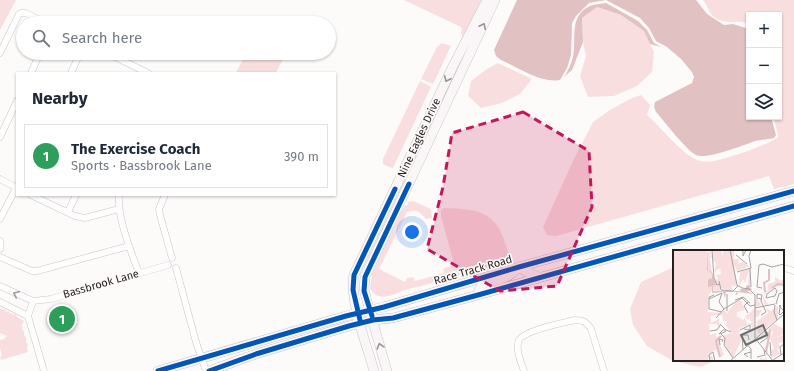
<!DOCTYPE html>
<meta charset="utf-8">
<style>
:root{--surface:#fff;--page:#f2f2f3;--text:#1f2937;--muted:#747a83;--line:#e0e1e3;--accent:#b45309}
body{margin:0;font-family:"Fira Sans",sans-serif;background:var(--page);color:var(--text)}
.controls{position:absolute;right:12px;top:12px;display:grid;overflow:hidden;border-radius:0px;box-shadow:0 1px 3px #0004}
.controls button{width:36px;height:36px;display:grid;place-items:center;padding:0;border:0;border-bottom:1px solid var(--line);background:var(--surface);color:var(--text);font:20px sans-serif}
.you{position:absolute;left:412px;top:232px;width:14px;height:14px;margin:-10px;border:3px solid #fff;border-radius:50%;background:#1a73e8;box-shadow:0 0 0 6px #1a73e833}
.badge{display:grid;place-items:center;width:26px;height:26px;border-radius:50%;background:var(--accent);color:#fff;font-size:13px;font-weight:700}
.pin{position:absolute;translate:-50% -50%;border:2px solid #fff;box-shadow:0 1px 4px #0006}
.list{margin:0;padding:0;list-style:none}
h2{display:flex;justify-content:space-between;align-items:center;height:52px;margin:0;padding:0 16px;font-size:17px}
h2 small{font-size:13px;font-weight:400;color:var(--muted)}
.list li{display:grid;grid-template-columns:26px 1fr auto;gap:12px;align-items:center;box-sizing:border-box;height:64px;margin:0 8px 8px;padding:0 8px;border:1px solid var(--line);border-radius:0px}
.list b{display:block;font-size:15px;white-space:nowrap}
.list p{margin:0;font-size:13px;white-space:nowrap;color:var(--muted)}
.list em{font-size:13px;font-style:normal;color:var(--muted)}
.icon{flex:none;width:22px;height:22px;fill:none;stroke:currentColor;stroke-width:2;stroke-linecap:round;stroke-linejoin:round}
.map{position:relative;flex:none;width:794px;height:371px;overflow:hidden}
.search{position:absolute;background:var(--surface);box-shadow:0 1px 3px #0004;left:16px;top:16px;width:320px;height:44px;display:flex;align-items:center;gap:10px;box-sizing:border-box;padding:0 14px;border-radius:22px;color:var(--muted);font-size:15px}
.panel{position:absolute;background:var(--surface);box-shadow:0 1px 3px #0004;left:16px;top:72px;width:320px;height:124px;border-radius:0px}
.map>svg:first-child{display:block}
.green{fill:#f9dedf}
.water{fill:#e1c1c2}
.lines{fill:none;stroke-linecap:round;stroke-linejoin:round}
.street-casing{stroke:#cac6c7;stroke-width:7}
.secondary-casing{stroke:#cac6c7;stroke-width:10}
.street{stroke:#fffefe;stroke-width:6}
.secondary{stroke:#faf5f6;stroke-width:9}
.cycleway-casing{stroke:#fef9f9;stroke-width:8}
.cycleway{stroke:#0057b8;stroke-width:5}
.oneway{stroke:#9a9596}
.oneway2{stroke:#9c9a9a}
.marked{fill:#c2185b;fill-opacity:0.2;stroke:#c2185b;stroke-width:3;stroke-dasharray:8 5;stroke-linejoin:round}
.labels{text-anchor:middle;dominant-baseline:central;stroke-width:3.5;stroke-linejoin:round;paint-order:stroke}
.street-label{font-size:11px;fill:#241f20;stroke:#fef9f9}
.inset-river{fill:none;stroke:#e1c1c2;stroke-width:2}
.inset-road{fill:none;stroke:#a6a2a3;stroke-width:1}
.view{fill:#706c6c;fill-opacity:0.15;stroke:#706c6c;stroke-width:2}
.inset-edge{fill:none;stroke:#241f20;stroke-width:2}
</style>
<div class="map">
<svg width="794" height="371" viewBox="0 0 794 371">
<rect width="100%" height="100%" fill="#fdfafa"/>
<path class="green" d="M0 0H16L0 30Z
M404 0H484L463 37 461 33 462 29 461 27Z
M703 0H794V184L774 189 769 176 556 236 547 235 543 227 573 161 593 122 610 110 632 98 641 95 650 105 647 115C661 127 683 156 700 161 712 164 728 157 739 154 748 151 773 142 778 137L774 117H779V15H749V24C736 18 726 27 713 16 709 12 707 5 703 0Z
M597 7 621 15 644 31 654 52 652 72 637 86 614 96 588 97 580 76 586 56 583 42 582 18Z
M442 43 451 46 433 84 421 79 437 47Z
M246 53H286L276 73H236Z
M498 63 532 79 520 94 502 103 481 108 468 96 471 81 487 69Z
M420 81 431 87 393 168 389 167 383 164V159Z
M413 201 431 209 432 218 426 219C419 211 418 209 407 212L379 269 405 282 407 278 413 277 415 281 444 273 443 269 454 264 441 216V210L444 208C474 209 496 210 505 243 507 249 510 255 509 261L418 287C403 287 380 308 370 288L372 274 404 206 408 205 407 202Z
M674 267V360H716L701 367 673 361 647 346 633 325 630 309 641 282Z
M2 308 3 310 5 309 6 312 9 311 10 314 12 313 13 315 16 314 17 317 24 321 21 326 23 327 22 330 24 331V336L26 337V343L28 344 27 347 28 352 1 360 0 356H2L0 348V340L4 339 7 336 0 333V309Z"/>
<path class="water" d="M517 0H696L707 14 724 25 733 24 749 29V117H771L776 135 774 138C768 139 761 140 755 141 744 145 706 160 696 155 686 150 665 122 656 112L654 107 655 102 692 83 694 77 692 72 681 59 667 47 656 41 649 28 640 18 606 0 589 3 576 16 572 23 571 55 567 68 560 80C542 84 517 67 501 60L496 56 494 50Z
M606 3 638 21 647 30 654 43 661 47 650 44 644 31 621 15 597 7 582 18 583 42 572 70 564 77C568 71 571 65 573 57 577 39 568 16 590 6 595 4 601 4 606 3Z"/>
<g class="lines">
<defs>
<path id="street" d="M0 53 19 14 21 13H26L45 23
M107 53 148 73
M31 73 40 53
M71 73 80 53
M0 137 17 101
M0 179 17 188
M31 195 75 216 85 218 119 209
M119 195C117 217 131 252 139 273
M165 195 159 209 160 215 172 258
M68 212 76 195
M0 219 17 186
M0 241V249
M0 257 32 271H37L129 246
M176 268 196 342 206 371
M784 268 794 271
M0 286 33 301
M0 302 28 316
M28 316 33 301 51 299 168 265
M28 316 44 371
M524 371C521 362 515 349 519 340 525 330 563 323 575 320 583 320 587 322 591 329L604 371"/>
<path id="secondary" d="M478 295C479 282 493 282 503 278 510 276 514 272 519 267L525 271 539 277
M158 371 346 316 384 307 519 267 794 191
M209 371 256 354 349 326 373 320 393 318 478 295 794 206
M374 371C367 346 349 300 354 275L454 64 487 0
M387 371 367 301 364 288 365 277 495 0"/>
</defs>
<use href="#street" class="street-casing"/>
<use href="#secondary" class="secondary-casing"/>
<use href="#street" class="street"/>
<use href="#secondary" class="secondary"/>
<defs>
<path id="cycleway" d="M372 316 364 291 365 277 409 184
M360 320 353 290 354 275 395 189
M158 371 346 316 384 307 519 267 794 191
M209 371 256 354 349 326 373 320 393 318 478 295 794 206"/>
</defs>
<use href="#cycleway" class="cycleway-casing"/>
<use href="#cycleway" class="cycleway"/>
</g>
<defs><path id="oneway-chevron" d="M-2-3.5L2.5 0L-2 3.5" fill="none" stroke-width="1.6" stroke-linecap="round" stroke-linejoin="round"/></defs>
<g class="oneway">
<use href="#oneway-chevron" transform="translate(483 26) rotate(-64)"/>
<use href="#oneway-chevron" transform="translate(447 79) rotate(115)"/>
<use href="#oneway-chevron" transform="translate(380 346) rotate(-106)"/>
</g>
<use class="oneway2" href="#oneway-chevron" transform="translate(16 294) rotate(-155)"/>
<path class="marked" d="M523 112 589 151 592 207 557 286 500 291 427 249 443 187 452 133Z"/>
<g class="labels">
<g class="street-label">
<text transform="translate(419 138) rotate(-65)">Nine Eagles Drive</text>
<text transform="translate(473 270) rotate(-16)">Race Track Road</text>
<text transform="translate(101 284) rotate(-16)">Bassbrook Lane</text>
</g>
</g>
<g transform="translate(673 250)">
<rect width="111" height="111" fill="#fdfafa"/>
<path d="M0 0H34V3L38 0 37 8 41 0H48L50 6V0H61V9H66L65 14 69 12 77 16 64 21 61 15 64 37 59 35V41L48 38 46 41 39 40 35 46V62L49 63 51 60 54 63 62 53 68 50 72 60 64 62V66L70 70 72 68 74 74 81 72 77 71V67L75 70 72 67 81 59 83 48 87 53 88 56H84L83 60H89L85 67 82 66 81 80H78L80 77 77 74 65 79 68 81 65 84 69 85 68 91 60 108 53 98 50 86 45 89 51 105 47 107 43 99 35 105 40 107V111L35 107V111H0ZM37 8H39L43 14 41 22 47 18 48 24 43 25 45 29 40 30ZM42 65H49L50 71H54L53 76 59 83 43 87V83L37 85 36 74H43L47 78 46 69 38 73V66ZM77 19V37L72 39 75 34 76 20 72 33 70 29 66 36 67 22ZM102 27 108 31 110 29 111 35 103 36 92 44 91 48 95 54 92 56 90 49 92 40 95 41V34L102 32ZM105 56V68L86 84 84 78 91 79 82 75H85L83 72 95 63 93 58 98 61ZM101 74 111 79V84L102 88 111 85V92L105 93 107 97 104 99 107 104 98 108V101L101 98 97 88 93 109 96 111H87V108L92 109 94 99 91 98 94 94 96 82 93 81H97L98 86 100 82 97 80H94Z" fill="#f9dedf" fill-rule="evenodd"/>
<path d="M35 0V20L39 22 43 36 40 35V41H68L66 39H73V36L76 35 79 40 74 41 80 44 65 42 64 45H62L64 42H53L52 48 50 42 39 43V36L35 37V30L38 28 39 30V23L34 20Z" fill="#e1c1c2"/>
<path class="inset-river" d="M99 38 105 34 111 35M92 42 91 33 96 30V19M93 102 97 80M47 107 43 91 48 86"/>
<path class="inset-road" d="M39 0 41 28 44 35 47 34M57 0 64 35 69 38 76 39M70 0V6L73 0M63 5 74 14M77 18 78 37M64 22 78 18 76 6 78 0M46 31 48 40 60 41 65 36M89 38 84 37 86 15 90 14 99 17 111 14M102 38 104 41 102 46 93 48 94 44ZM76 39 82 45V88L100 111M54 44V61M41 45 36 47V59L49 62M36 49 49 43 46 52 51 59M88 49 84 48V44L89 45 88 51 93 62 88 65M62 50 70 47 77 53M75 52 71 56 75 63M103 54 106 44 111 42M102 55 101 62 104 70M107 55V57L111 61 107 65 106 64 107 57V55M82 58 102 54M43 68 51 59 69 48 77 56 82 55M48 75 53 80 52 82 46 84 50 80H53L58 82M67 80 77 75V80L71 79M37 81 44 80 48 74M48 84 52 88 51 95 60 108M97 92 98 106M73 93 78 99V109M87 93 94 88 95 83 93 82M47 95 46 89 50 90 49 92M70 100 69 85H75L76 90M108 105 107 97 111 94M75 107 71 104 78 102M84 107 92 105 91 100M100 110 111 103M37 111 36 105 40 102 42 111M57 111 111 64"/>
<path class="view" d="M90 75 94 85 73 95 68 85Z"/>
<rect width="111" height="111" class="inset-edge"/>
</g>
</svg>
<div class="controls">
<button>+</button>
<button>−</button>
<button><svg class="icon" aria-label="layers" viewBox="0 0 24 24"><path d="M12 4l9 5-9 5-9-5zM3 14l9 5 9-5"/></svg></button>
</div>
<div class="you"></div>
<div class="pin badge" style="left:62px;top:319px;background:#2e9e5b">1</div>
<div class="search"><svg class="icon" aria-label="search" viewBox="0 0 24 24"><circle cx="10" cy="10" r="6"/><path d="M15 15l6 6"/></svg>Search here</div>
<section class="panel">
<h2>Nearby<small></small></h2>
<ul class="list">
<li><span class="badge" style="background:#2e9e5b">1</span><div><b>The Exercise Coach</b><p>Sports · Bassbrook Lane</p></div><em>390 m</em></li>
</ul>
</section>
</div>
